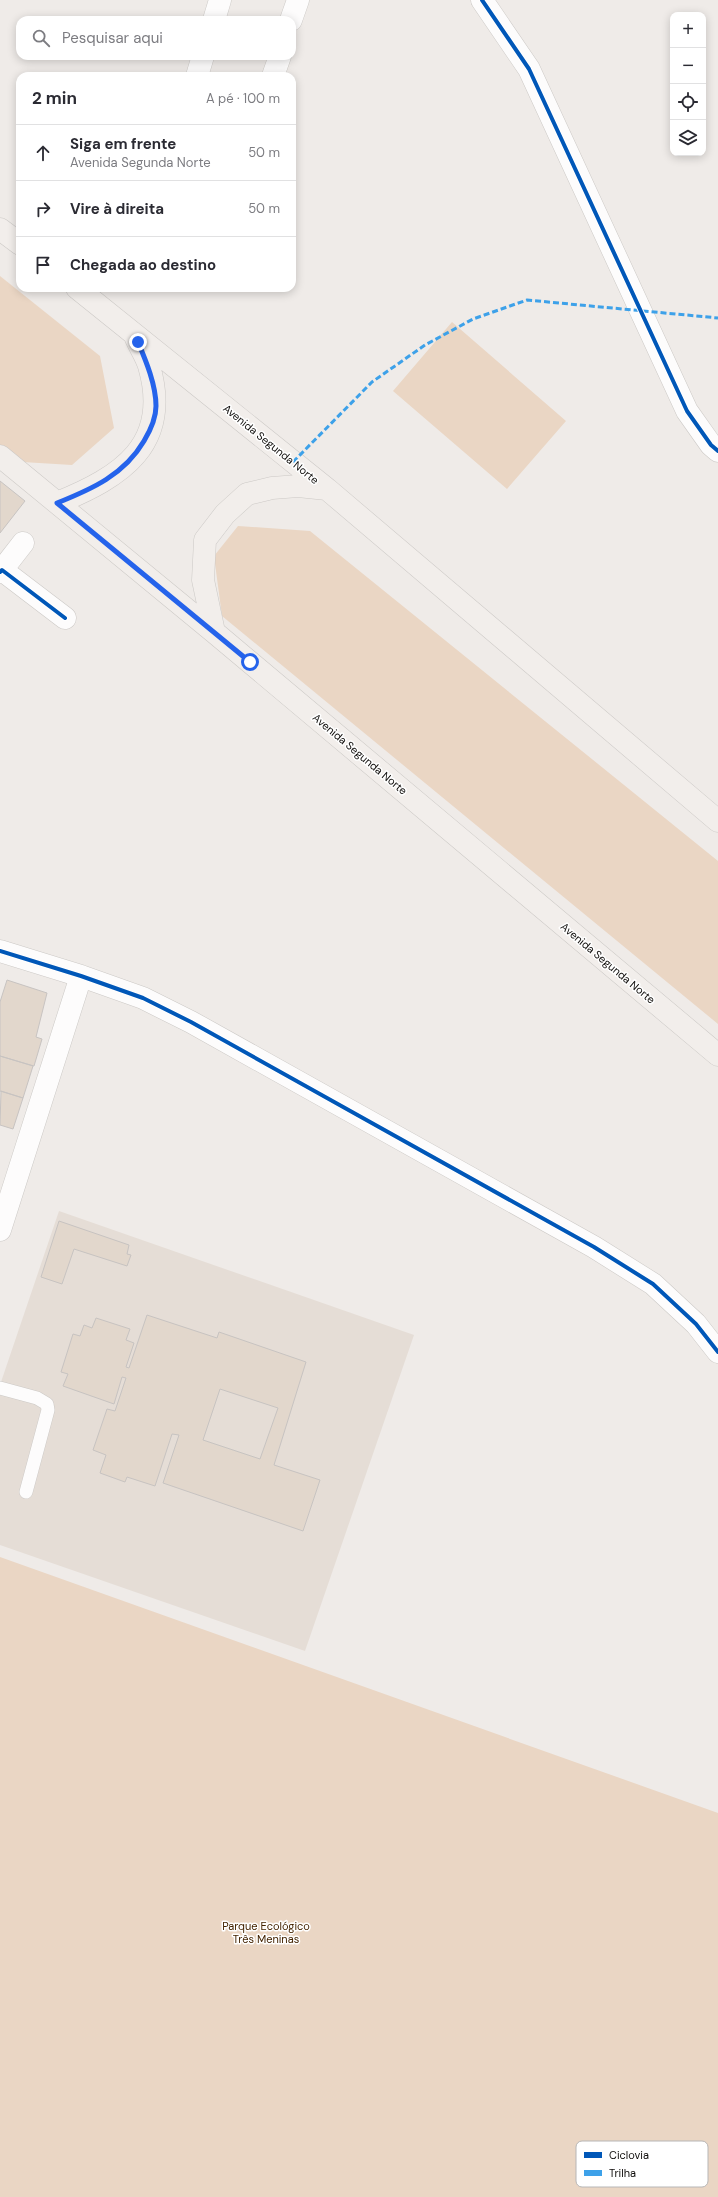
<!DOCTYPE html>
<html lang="pt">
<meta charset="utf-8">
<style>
:root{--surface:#fff;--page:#f7f7f7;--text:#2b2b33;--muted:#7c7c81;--line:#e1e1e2}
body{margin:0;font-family:"DM Sans",sans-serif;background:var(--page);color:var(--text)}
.controls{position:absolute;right:12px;top:12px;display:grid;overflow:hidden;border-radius:8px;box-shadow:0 2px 10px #0003}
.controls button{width:36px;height:36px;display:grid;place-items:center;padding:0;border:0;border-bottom:1px solid var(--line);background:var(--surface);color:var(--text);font:20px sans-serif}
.stop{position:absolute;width:12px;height:12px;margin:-9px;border:3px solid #2563eb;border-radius:50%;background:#fff}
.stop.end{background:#2563eb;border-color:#fff;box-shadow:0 1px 4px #0008}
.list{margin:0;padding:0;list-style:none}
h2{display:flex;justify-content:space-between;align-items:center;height:52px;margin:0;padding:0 16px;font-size:17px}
h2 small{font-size:13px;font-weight:400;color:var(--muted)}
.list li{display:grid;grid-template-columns:26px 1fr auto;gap:12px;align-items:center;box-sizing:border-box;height:56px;padding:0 16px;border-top:1px solid var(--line)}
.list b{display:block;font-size:15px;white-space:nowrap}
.list p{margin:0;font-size:13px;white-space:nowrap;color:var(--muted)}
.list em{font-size:13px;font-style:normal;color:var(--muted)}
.icon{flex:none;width:22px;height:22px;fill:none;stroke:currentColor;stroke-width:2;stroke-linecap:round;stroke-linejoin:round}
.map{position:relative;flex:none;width:718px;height:2197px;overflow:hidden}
.search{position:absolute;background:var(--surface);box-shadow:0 2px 10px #0003;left:16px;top:16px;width:280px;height:44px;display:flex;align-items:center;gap:10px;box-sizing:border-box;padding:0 14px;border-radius:12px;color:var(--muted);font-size:15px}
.panel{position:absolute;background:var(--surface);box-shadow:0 2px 10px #0003;left:16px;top:72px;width:280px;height:220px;border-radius:12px}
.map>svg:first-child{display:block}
.built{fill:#e5ddd6}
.green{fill:#ead6c4}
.building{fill:#e2d7cc;stroke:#c7c3c1;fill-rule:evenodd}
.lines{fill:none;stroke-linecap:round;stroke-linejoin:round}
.service-casing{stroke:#ccc9c6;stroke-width:14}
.minor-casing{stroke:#ccc9c6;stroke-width:23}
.secondary-casing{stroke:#ccc9c6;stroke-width:23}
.service{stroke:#fdfcfc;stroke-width:13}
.minor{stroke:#fdfcfc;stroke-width:22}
.secondary{stroke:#f2eeeb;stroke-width:22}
.quiet{stroke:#3da1e9;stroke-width:3;stroke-dasharray:6 3;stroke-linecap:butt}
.cycleway-casing{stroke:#fff;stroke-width:6}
.cycleway{stroke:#0057b8;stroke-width:4}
.route{stroke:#2563eb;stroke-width:5}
.labels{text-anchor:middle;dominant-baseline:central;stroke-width:3;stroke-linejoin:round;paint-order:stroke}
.street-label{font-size:11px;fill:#0e0c0a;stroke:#fff}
.park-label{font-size:11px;fill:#432300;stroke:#fff}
.key{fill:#fff;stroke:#b7b6b6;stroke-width:1}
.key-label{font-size:11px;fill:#0e0c0a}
</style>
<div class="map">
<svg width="718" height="2197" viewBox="0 0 718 2197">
<rect width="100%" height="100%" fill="#efebe8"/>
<path class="built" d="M59 1211 414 1335 305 1651 0 1545V1385Z"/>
<path class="green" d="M0 276 100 356 114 428 72 465 6 461 0 456Z
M452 322 566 421 507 489 393 391Z
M238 526 310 531 718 861V1024L222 616 214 556Z
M0 1557 718 1813V2197H0Z"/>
<path class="building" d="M0 481 25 501 0 533Z
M7 980 47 993 36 1037 42 1039 34 1066 0 1056V1002Z
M0 1056 33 1066 23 1098 0 1091Z
M1 1091 23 1098 13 1129 0 1125Z
M59 1221 129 1245 127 1254 131 1255 127 1266 74 1249 62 1284 41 1277Z
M147 1315 217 1338 219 1332 306 1362 274 1465 320 1480 303 1531 163 1483 179 1435 172 1434 155 1486 127 1477 125 1482 100 1473 106 1455 93 1450 107 1409 115 1411 126 1378 122 1377 114 1404 63 1386 68 1374 61 1372 73 1334 80 1336 84 1325 92 1328 96 1318 130 1329 126 1340 134 1343 126 1367 129 1368ZM220 1389 278 1408 260 1459 203 1440Z"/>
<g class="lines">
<defs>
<path id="service" d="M0 1388 37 1398 47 1404 48 1410 26 1492"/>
<path id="minor" d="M482 0 529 69 687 411 711 445 718 451
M214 20 220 0
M291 20 298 0
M197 76 203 56
M273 76 280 56
M2 570 23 543
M0 572 2 570 65 618
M0 951 81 976 143 998 191 1022 594 1247 653 1284 696 1324 718 1352
M0 1230 81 976"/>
<path id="secondary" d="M0 229 20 244
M77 288 327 489 718 821
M0 456 214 632 718 1055
M57 503C121 477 172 445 149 366 146 356 139 346 135 336
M214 632 203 580 205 540 225 514 247 494 272 488 298 486 327 489"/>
</defs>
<use href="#service" class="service-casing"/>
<use href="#minor" class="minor-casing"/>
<use href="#secondary" class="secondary-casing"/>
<use href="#service" class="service"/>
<use href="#minor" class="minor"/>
<use href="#secondary" class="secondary"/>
<path class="quiet" d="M293 462 372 382 425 345 473 319 527 300 718 318"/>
<defs>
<path id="cycleway" d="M482 0 529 69 687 411 711 445 718 451
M0 572 2 570 65 618
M0 951 81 976 143 998 191 1022 594 1247 653 1284 696 1324 718 1352"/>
</defs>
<use href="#cycleway" class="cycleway-casing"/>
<use href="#cycleway" class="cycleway"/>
</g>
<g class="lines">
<path class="route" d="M138 342C146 361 156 385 156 406 156 419 150 431 144 441 124 475 92 489 57 503L250 662"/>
</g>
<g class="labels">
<g class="street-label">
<text transform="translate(271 444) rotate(39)">Avenida Segunda Norte</text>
<text transform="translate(360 754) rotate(40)">Avenida Segunda Norte</text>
<text transform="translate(608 963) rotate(40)">Avenida Segunda Norte</text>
</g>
<g class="park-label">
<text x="266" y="1926">Parque Ecológico<tspan x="266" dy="13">Três Meninas</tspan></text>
</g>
</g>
<rect x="576" y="2141" width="132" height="46" rx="6" class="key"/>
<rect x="584" y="2152" width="18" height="6" fill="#0057b8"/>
<rect x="584" y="2170" width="18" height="6" fill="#3da1e9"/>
<g class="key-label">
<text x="609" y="2159">Ciclovia</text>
<text x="609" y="2177">Trilha</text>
</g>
</svg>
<div class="controls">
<button>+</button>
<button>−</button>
<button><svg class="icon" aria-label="locate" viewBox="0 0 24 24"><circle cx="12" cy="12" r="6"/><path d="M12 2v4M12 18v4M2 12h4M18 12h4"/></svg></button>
<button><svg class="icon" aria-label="layers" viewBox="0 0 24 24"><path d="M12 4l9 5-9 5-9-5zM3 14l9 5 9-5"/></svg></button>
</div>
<div class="stop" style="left:250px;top:662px"></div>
<div class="stop end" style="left:138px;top:342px"></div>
<div class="search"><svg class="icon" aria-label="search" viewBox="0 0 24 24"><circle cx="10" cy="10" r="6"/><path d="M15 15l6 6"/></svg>Pesquisar aqui</div>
<section class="panel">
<h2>2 min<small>A pé · 100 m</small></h2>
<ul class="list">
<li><svg class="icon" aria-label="ahead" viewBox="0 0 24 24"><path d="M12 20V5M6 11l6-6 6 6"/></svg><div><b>Siga em frente</b><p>Avenida Segunda Norte</p></div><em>50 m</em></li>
<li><svg class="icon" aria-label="right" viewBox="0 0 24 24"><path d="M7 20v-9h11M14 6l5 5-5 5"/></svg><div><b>Vire à direita</b></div><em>50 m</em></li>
<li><svg class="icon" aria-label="arrive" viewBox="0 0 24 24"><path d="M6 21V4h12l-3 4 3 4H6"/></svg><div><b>Chegada ao destino</b></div></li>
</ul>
</section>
</div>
